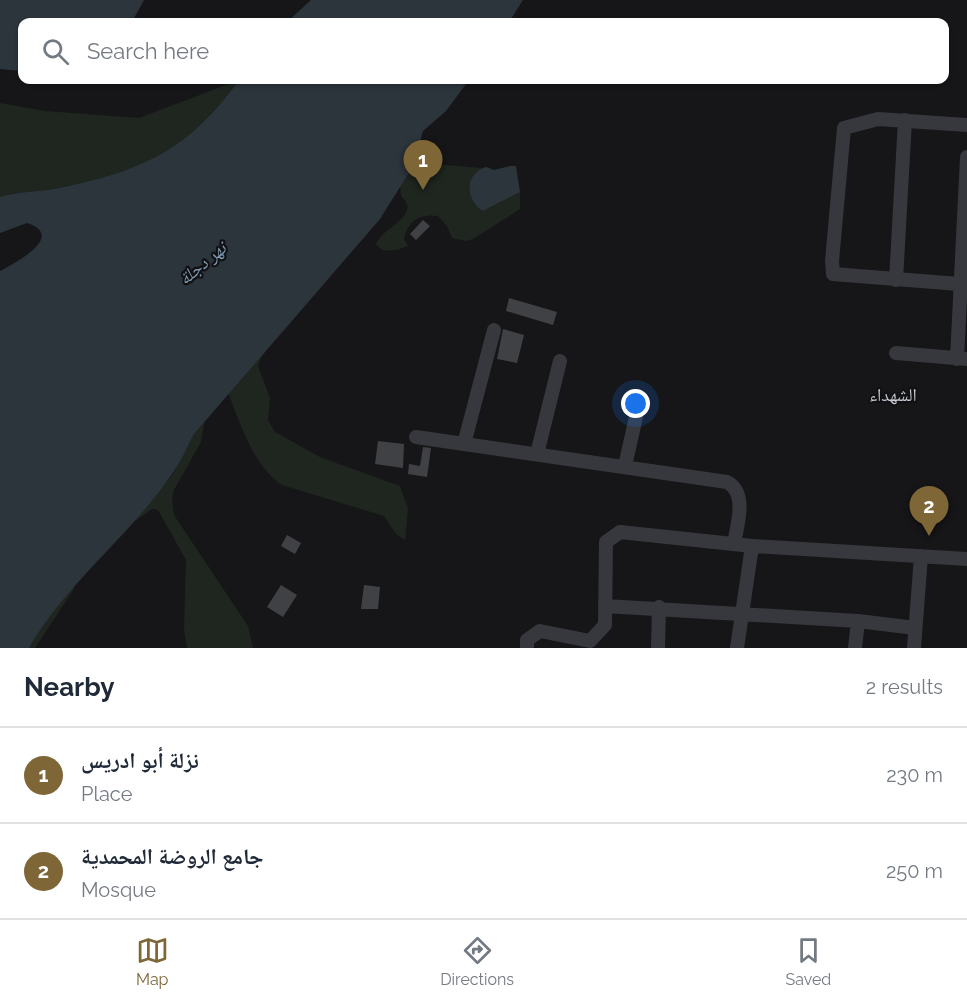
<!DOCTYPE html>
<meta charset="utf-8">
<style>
:root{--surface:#fff;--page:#f6f6f7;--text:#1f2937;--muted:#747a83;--line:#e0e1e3;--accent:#7e6636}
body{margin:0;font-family:Raleway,"Noto Naskh Arabic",sans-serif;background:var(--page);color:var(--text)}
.you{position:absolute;left:636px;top:404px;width:21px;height:21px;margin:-15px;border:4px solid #fff;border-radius:50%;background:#1a73e8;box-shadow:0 0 0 9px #1a73e833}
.badge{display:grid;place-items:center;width:39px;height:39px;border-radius:50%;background:var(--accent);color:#fff;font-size:20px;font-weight:700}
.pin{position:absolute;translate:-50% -50px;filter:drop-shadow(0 2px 3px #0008)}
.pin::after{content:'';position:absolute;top:32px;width:21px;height:18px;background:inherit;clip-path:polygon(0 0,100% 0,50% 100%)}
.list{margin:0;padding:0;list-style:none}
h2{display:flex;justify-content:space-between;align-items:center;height:78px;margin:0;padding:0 24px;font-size:26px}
h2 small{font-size:20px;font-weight:400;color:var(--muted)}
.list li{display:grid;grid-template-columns:39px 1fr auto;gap:18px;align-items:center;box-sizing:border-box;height:96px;padding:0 24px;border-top:2px solid var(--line)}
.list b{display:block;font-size:22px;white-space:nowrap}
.list p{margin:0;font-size:20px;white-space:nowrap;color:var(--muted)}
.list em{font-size:20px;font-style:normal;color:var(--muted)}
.icon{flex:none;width:33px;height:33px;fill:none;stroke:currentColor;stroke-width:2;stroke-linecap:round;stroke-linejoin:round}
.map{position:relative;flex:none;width:967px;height:648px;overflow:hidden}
.search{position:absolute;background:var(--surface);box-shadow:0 2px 4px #0004;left:18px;right:18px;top:18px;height:66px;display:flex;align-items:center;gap:15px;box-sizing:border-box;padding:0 21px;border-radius:12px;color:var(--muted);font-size:22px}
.sheet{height:270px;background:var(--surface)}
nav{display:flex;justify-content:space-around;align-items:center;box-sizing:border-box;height:84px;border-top:2px solid var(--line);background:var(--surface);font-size:16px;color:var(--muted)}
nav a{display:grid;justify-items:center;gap:3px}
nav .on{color:var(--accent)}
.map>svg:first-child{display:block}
.green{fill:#1e261f}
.water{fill:#2c353c}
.building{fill:#404145}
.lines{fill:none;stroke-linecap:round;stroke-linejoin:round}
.minor{stroke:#37383d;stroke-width:14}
.labels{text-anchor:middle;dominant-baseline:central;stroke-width:4.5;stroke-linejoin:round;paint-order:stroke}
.water-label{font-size:18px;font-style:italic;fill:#7f9bb3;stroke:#111113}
.neighbourhood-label{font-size:18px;fill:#c9ccd4;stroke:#111113}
</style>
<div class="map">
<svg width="967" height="648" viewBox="0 0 967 648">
<rect width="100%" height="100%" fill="#161618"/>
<path class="green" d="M239 80C188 150 142 172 59 188 40 192 20 191 0 197V103L45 111 139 118Z
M422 163 482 168 469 188 483 211 520 192V209L473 239 466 241 452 238 447 226 438 216C419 213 408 221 404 239L408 246C396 250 384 255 376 244 382 227 423 216 401 196L400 186 413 164Z
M264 349 258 366 270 398 268 420 275 432 320 457 400 486 408 509 405 540 396 534 384 516 282 485C254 467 239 422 228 392Z
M205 419 201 442 174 490 172 498 174 515 248 626 253 648H187L184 629 186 560 158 510 152 509 132 523 173 474 194 434Z
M75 583 74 589 35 648H29L44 622Z"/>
<path class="water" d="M0 0H144L132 22H22V71L0 69Z
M311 0H523L509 22H287Z
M239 80H469L446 111 423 131 412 168 380 219 194 434C187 447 181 462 172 474 129 537 67 582 29 648H0V271C15 263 67 236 27 223L0 233V197C20 191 40 192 59 188 143 171 188 150 239 80Z
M510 166H516L520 192 483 211C465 200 464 174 486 167L494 170Z"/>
<path class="building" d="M423 220 430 226 416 240 410 234Z
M509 298 557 312 553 325 506 311Z
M503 329 524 335 517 363 497 359Z
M378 441 404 444 403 468 375 464Z
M423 447 431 448 427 477 408 474 409 464 420 466Z
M287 535 301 543 295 554 281 546Z
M281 585 297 595 283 617 267 607Z
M364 585 380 587 378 609H361Z"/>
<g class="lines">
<path class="minor" d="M896 280 905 120
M959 284 833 274 832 261 844 128 878 119 967 125
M896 353 967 359
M957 359 967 157
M416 437 727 482C748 493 737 525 734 544
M464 444 494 330
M537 454 560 361
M625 466 640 399
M605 606 858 621 915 628
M527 648V640L540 631 590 641 605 625 606 542 620 532 752 546 967 559
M658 648 659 607
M737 648 752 546
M855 648 858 621
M914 648 921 556"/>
</g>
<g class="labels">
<g class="water-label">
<text transform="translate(202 263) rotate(-40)">نهر دجلة</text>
</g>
<g class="neighbourhood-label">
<text x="893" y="394">الشهداء</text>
</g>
</g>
</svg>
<div class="you"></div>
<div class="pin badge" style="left:423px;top:190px">1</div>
<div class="pin badge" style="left:929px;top:536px">2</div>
<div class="search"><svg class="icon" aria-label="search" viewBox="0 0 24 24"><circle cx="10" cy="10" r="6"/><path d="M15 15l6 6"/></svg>Search here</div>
</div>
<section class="sheet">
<h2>Nearby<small>2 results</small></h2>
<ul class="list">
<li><span class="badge">1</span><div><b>نزلة أبو ادريس</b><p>Place</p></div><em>230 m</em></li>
<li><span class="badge">2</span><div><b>جامع الروضة المحمدية</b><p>Mosque</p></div><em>250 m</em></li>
</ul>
</section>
<nav>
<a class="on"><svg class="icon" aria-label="map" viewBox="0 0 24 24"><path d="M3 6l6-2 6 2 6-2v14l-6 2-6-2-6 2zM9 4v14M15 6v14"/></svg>Map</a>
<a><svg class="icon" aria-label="directions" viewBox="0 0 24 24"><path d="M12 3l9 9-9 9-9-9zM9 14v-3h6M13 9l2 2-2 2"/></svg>Directions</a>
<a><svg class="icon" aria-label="saved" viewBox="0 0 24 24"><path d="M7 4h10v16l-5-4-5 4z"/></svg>Saved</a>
</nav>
